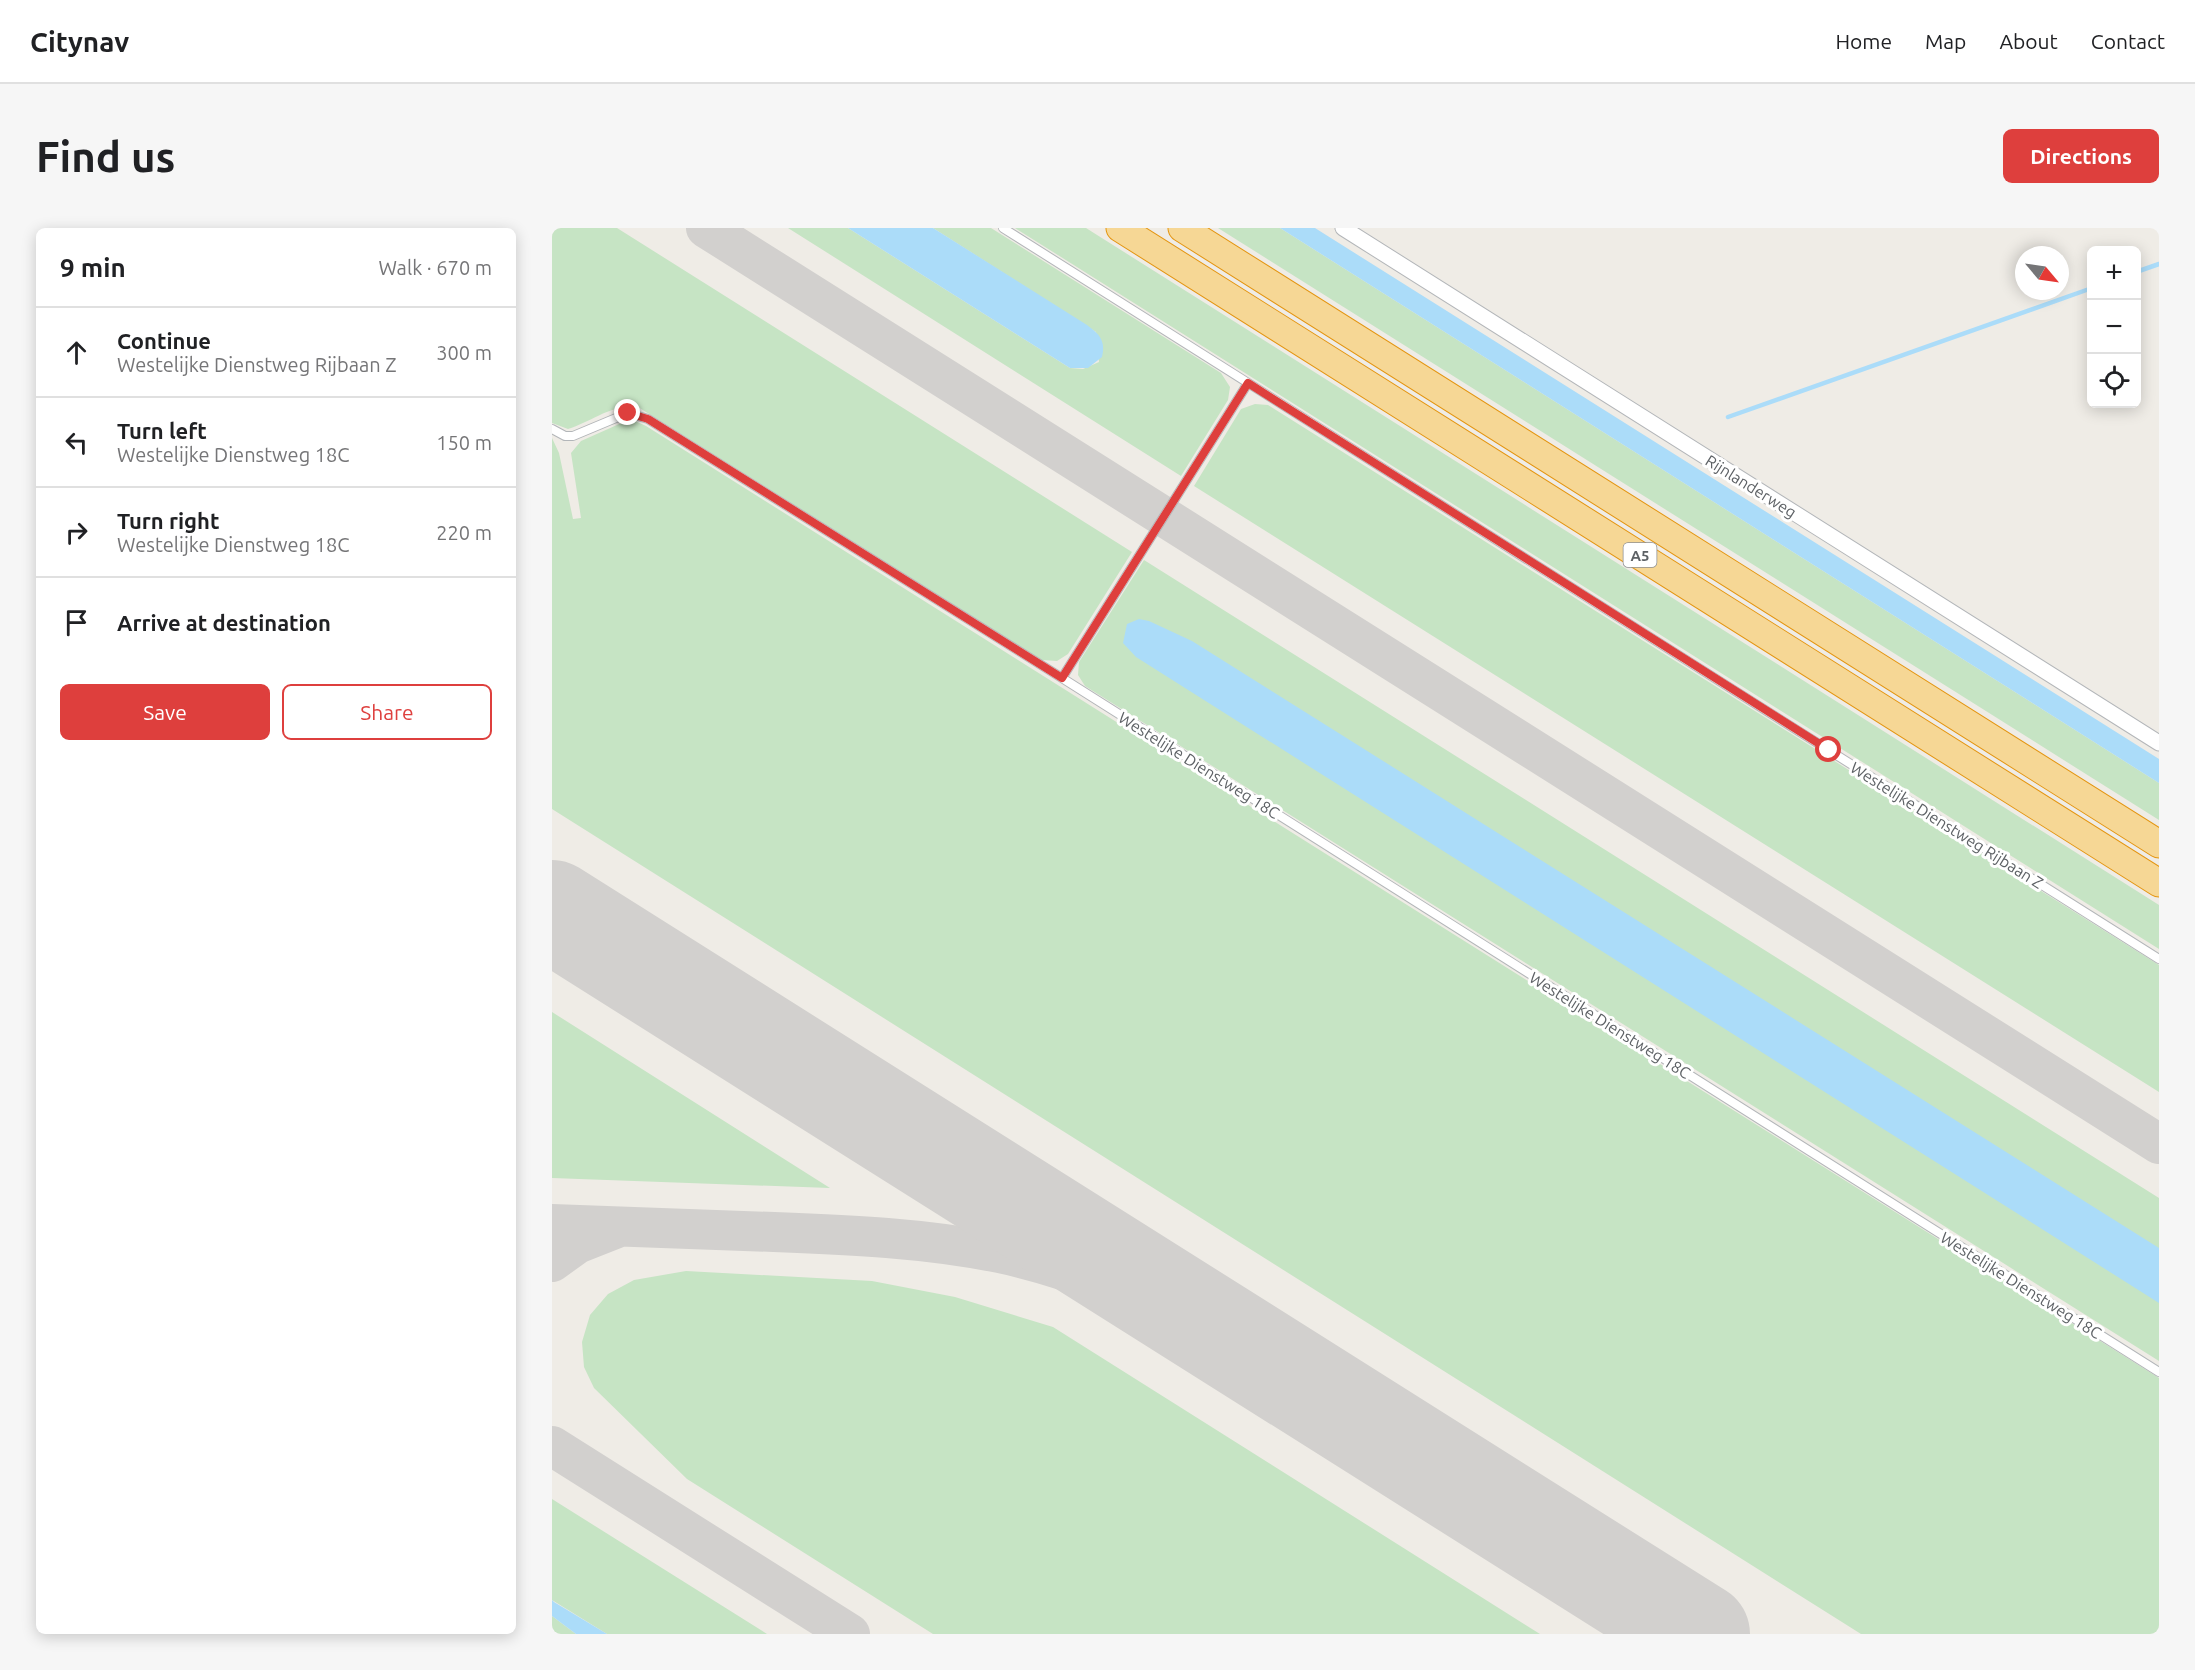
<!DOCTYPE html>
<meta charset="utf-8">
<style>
:root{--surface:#fff;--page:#f6f6f6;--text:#202124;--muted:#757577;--line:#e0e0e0;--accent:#de3f3d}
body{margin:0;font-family:Ubuntu,sans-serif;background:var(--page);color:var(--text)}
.controls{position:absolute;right:18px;top:18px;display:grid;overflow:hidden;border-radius:9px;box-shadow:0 3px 15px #0003}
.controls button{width:54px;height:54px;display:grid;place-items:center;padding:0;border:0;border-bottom:2px solid var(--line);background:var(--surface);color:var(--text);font:30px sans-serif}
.compass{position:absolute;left:1463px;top:18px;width:54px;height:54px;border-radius:50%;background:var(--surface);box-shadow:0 3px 15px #0003;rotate:119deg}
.stop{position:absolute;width:18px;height:18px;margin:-14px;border:4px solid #de3f3d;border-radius:50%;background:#fff}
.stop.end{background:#de3f3d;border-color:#fff;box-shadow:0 2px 6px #0008}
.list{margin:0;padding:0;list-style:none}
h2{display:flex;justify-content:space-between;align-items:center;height:78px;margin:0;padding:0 24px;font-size:26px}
h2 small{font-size:20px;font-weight:400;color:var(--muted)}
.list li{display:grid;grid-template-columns:39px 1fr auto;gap:18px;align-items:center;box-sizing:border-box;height:90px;padding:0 24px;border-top:2px solid var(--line)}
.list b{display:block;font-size:22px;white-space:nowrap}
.list p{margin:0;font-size:20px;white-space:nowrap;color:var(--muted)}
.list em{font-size:20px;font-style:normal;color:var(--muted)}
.actions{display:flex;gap:12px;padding:18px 24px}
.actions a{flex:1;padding:14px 0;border:2px solid var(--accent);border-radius:9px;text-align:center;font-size:21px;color:var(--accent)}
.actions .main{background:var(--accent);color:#fff}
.icon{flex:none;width:33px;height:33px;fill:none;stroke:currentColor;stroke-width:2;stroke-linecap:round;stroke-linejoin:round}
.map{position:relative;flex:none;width:1607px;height:1406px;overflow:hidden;border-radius:9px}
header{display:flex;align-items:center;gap:36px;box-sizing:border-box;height:84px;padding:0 30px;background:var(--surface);border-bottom:2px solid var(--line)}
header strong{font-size:28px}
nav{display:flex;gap:33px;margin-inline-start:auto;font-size:21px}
.intro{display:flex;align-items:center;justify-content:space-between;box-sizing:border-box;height:144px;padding:0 36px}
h1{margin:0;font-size:42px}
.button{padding:15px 27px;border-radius:9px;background:var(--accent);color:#fff;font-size:21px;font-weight:700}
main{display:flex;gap:36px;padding:0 36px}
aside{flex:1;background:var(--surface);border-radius:9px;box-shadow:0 3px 15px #0003}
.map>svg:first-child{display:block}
.green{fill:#c6e4c4}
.water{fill:#abdcf9}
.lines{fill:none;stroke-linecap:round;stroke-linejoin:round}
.stream{stroke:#abdcf9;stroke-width:4.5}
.taxiway{stroke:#d2d0ce;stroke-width:40}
.runway{stroke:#d2d0ce;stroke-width:102}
.service-casing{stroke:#b3b6b9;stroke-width:10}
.minor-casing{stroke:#b3b6b9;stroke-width:17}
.motorway-casing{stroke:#e49510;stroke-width:29}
.service{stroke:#fff;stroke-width:8}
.minor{stroke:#fff;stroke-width:15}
.motorway{stroke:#f6d795;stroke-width:27}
.route{stroke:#de3f3d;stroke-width:8}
.labels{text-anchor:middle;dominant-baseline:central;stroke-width:6;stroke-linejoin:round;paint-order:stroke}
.shield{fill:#fff;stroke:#8e9093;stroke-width:1.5}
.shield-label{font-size:15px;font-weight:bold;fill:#5d6165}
.street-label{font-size:16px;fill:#5d6165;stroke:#fff}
</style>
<header>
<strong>Citynav</strong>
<nav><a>Home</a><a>Map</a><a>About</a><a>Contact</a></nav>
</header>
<div class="intro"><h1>Find us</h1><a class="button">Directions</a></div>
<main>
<aside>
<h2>9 min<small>Walk · 670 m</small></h2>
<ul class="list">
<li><svg class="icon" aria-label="ahead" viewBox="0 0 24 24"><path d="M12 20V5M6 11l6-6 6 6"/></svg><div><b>Continue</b><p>Westelijke Dienstweg Rijbaan Z</p></div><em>300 m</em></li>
<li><svg class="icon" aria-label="left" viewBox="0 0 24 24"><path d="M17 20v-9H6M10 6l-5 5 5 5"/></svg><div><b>Turn left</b><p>Westelijke Dienstweg 18C</p></div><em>150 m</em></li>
<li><svg class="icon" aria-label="right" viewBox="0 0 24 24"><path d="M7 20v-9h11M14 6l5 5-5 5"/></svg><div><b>Turn right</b><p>Westelijke Dienstweg 18C</p></div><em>220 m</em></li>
<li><svg class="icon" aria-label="arrive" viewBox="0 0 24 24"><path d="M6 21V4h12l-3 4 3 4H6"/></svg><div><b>Arrive at destination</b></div></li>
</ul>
<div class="actions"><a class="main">Save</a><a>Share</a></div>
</aside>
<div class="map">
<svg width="1607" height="1406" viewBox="0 0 1607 1406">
<rect width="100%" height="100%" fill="#efece6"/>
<path class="green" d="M0 0H65L580 324 516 426 505 433 490 432 86 179C61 175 39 194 16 201L0 195Z
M236 0H296L518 140 531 141 547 134 544 104 381 0H439L669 145 678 159 676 172 629 248Z
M463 0H534L1607 677V721Z
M666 0H728L1607 555V592Z
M703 176 716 177 1607 737V864L642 258 689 181Z
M74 193H83L94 198 1607 1150V1406H1309L0 581V210L7 225 21 291 29 290 19 225 29 213Z
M592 332 1607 970V1133L533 458 526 447 527 434Z
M0 784 278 960 0 950Z
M134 1043 320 1053 403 1069 501 1099 988 1406H381L135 1251 42 1160 32 1139 30 1114 38 1087 56 1066 82 1052Z
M0 1271 215 1406H55L0 1372Z
M0 1388 24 1406H0Z"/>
<path class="water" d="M296 0H381L535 97C547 106 554 112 550 129L536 140H518Z
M728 0H763L1607 531V555Z
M587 391 597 393 640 413 1607 1020V1075L584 429 571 415 575 396Z
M0 1372 2 1374 55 1406H24L0 1388Z"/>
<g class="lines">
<path class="stream" d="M1584 44 1607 36
M1176 189 1540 60"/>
<path class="taxiway" d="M154 0 1607 916
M0 996C74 999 148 1002 222 1004 298 1007 373 1010 447 1025 529 1042 605 1078 681 1112
M0 1034 25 1016 63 1001
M0 1218 298 1406"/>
<path class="runway" d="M0 683 1147 1406"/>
<defs>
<path id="service" d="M451 0 1607 731
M696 155 510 450 1607 1144
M0 201 13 208H21L76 185 96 191 510 450"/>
<path id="minor" d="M791 0 1607 515"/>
<path id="motorway" d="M568 0 1607 655
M630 0 1607 616"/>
</defs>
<use href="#service" class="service-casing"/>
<use href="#minor" class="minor-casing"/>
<use href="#motorway" class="motorway-casing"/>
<use href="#service" class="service"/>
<use href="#minor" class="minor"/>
<use href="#motorway" class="motorway"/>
</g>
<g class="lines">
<path class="route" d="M76 185 96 191 510 450 696 155 1277 522"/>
</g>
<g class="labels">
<rect class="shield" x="1071.5" y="315" width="33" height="24" rx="4.5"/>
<g class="shield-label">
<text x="1088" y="327">A5</text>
</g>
<g class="street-label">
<text transform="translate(1199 258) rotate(32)">Rijnlanderweg</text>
<text transform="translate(647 537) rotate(32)">Westelijke Dienstweg 18C</text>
<text transform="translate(1395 597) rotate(32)">Westelijke Dienstweg Rijbaan Z</text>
<text transform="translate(1058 797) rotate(32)">Westelijke Dienstweg 18C</text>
<text transform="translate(1469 1057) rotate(32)">Westelijke Dienstweg 18C</text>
</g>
</g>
</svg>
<div class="controls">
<button>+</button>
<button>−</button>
<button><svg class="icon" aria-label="locate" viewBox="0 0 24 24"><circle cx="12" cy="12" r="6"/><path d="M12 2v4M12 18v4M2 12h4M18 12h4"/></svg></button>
</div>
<svg class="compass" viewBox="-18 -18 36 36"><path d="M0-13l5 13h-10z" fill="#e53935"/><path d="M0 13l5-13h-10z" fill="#757577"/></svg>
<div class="stop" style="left:1277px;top:522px"></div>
<div class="stop end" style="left:76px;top:185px"></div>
</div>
</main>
